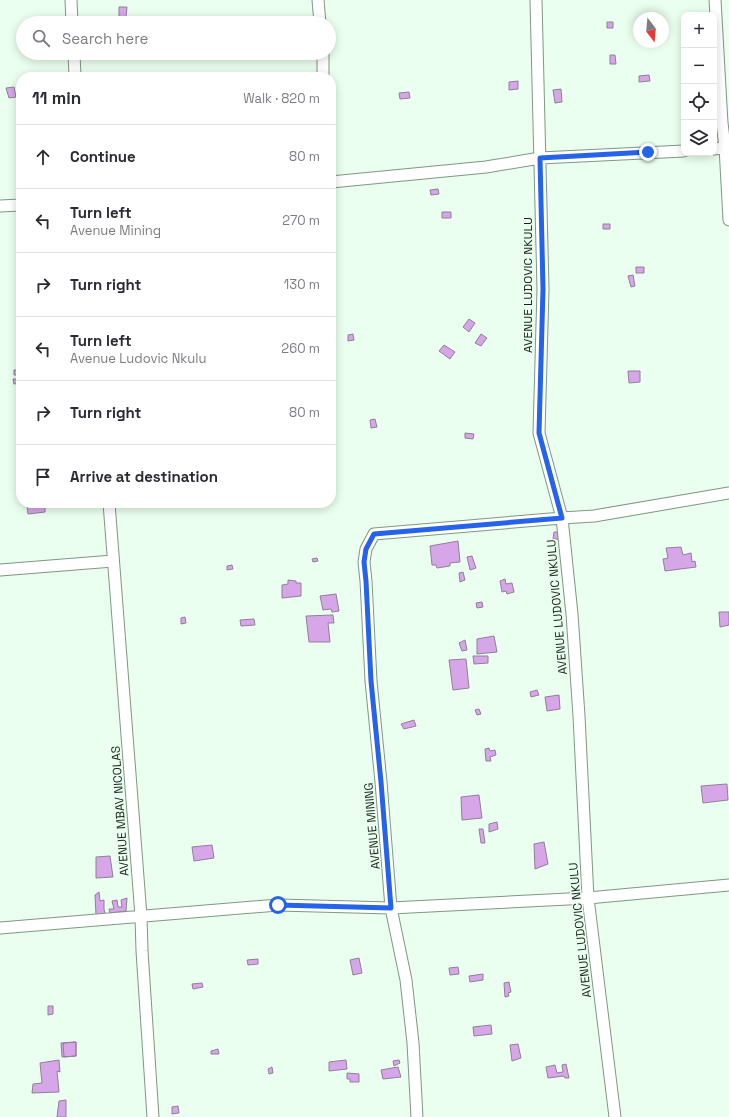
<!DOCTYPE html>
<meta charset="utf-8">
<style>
:root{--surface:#fff;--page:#f2f2f3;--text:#2b2b33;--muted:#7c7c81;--line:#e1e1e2}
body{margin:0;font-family:"Space Grotesk",sans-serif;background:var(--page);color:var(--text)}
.controls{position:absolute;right:12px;top:12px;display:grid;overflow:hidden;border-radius:8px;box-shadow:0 2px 10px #0003}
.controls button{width:36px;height:36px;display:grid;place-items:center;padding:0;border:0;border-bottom:1px solid var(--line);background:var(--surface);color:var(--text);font:20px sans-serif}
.compass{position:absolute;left:633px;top:12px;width:36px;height:36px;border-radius:50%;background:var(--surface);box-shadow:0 2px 10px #0003;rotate:164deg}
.stop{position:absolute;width:12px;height:12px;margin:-9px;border:3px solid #2563eb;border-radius:50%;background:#fff}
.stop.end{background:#2563eb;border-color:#fff;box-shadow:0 1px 4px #0008}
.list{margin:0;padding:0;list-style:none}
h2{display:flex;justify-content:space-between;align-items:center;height:52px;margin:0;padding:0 16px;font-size:17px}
h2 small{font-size:13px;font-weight:400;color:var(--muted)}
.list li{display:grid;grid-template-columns:26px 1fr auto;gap:12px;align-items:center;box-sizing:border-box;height:64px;padding:0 16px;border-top:1px solid var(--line)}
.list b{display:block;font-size:15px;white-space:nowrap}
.list p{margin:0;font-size:13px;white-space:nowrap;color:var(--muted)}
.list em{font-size:13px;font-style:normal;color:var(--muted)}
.icon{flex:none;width:22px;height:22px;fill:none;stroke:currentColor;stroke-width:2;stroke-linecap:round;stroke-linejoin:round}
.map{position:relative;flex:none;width:729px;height:1117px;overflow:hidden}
.search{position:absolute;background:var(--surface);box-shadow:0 2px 10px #0003;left:16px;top:16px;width:320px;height:44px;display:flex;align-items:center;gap:10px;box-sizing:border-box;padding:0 14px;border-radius:22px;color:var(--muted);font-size:15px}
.panel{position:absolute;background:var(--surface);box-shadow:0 2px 10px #0003;left:16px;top:72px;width:320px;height:436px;border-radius:16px}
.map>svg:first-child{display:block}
.building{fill:#d7a6e9;stroke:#908096}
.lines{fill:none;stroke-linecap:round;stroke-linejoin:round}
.minor-casing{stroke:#7f9785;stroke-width:13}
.minor{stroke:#fff;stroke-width:11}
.route{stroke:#2563eb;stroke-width:5}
.labels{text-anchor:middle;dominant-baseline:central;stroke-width:3;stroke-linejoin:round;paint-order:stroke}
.street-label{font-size:12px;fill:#18211a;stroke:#eaffef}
</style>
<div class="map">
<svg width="729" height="1117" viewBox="0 0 729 1117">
<rect width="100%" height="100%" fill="#eaffef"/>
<path class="building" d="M119 7H127L126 18H119Z
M607 22H613V28H607Z
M610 55H615L616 64H610Z
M303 74V77H292Z
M649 75 650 81 639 82V76Z
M518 81V89L509 90V82Z
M14 87 16 97 9 98 6 88Z
M561 89 562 102 555 103 553 90Z
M409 92 410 98 400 99 399 93Z
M438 189 439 194 431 195 430 190Z
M442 212H451V218H442Z
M603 224H610V229H603Z
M636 267H644V273H636Z
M633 275 635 286 631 287 628 276Z
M18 304H21V310H18Z
M469 319 475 323 469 332 463 327Z
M353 334 354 340 348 341V335Z
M481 334 487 338 481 346 475 343Z
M444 345 455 352 450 359 439 351Z
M14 370H19V375H14Z
M628 371H640V382L629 383Z
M13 379H20V383L14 384Z
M375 419 377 427 371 428 370 420Z
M465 433 474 434 473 439 465 438Z
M45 504V512L28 514 27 506Z
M554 532H562V539H553Z
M458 541 460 562 450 563V566L437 568 436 565H432L430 546Z
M681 547 683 555 691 553 692 562 695 561 696 567 665 571 663 559 668 558 666 548Z
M472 556 476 568 470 570 467 557Z
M317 558 318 561 313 562 312 559Z
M232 565 233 569 227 570V566Z
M463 572 465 580 460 582 459 573Z
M505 579 506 584 512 583 514 592 507 594 506 591 502 592 500 581Z
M288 580 296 581V583H301V596L282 598V585L288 584Z
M336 594 339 611 332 612 331 609 323 610 320 596Z
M482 602 483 607 477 608 476 603Z
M719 612H729V625L720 627Z
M333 615 334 623H328L330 642H309L306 616Z
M185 617 186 623 181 624V618Z
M254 619 255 625 241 626 240 620Z
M494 636 497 652 477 654V639Z
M465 640 467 650 462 651 459 643Z
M473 656H488V663L474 664Z
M466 659 469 688 453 690 449 660Z
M537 690 539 695 531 697 530 692Z
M559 695 560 709 547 711 545 697Z
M479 709 481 714 477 715 475 710Z
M414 720 416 726 404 729 401 724Z
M489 748 490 751 495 750 496 755 490 757 491 761H486L485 749Z
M727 784 728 800 703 803 701 786Z
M479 795 482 818 462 820 461 797Z
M497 822 498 829 489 832V824Z
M479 829H483L485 843H481Z
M544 842 548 864 535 869 534 844Z
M212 845 214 858 194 861 192 847Z
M110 856 113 877 96 878V857Z
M99 892 100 901 104 900V909L105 914 96 915 95 895Z
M127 898 126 911 110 913 109 909H114L112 901 117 900 118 907H122L121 900Z
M359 958 362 973 353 975 350 960Z
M258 959V964L248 965 247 960Z
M458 967 459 974 450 975 449 968Z
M483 974V980L470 982 469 976Z
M509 982 511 992 508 993 509 996 505 997 504 983Z
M202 983 203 987 193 989 192 984Z
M48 1006H53V1014L48 1015Z
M491 1025 492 1034 474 1036 473 1027Z
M76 1042V1056L62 1057 61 1043Z
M76 1042V1056L64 1057 63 1043Z
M518 1044 521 1058 512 1061 510 1045Z
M218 1049 219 1054H211V1051Z
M59 1060 60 1072 57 1071 59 1092 32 1093 33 1084 42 1083 40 1063Z
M346 1060 347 1069 329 1071V1062Z
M399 1060 400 1063 394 1066 393 1061Z
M566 1064 569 1078H565L564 1076 548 1078 546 1067 555 1065 557 1073 563 1072 562 1065Z
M272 1067 273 1073 269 1074 268 1069Z
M398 1067 401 1077 383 1079 381 1070Z
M347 1073 359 1074V1082H350V1079H347Z
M66 1100V1117H57L59 1101Z
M178 1106 179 1113 172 1114V1107Z"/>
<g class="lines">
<defs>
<path id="minor" d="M71 0 72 23
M318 0 320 23
M536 0 543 289 539 433 562 518 572 614 579 716 588 898 615 1117
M715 0 722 123 725 147 729 220
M74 53 75 77
M323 77V53
M714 149 729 147
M331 182 486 167 540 158 684 151
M0 206 21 205
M109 503 141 916 142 951 153 1117
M0 570 113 561
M0 928 278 905 391 908 588 898 729 885
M417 1117 413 1043 406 980 391 908 381 782 371 681 366 581 364 562 366 549 374 534 562 518 594 516 729 493"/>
</defs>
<use href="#minor" class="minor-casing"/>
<use href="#minor" class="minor"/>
</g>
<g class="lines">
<path class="route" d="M278 905 391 908 381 782 371 681 366 581 364 562 366 549 374 534 562 518 539 433 543 289 540 158 648 152"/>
</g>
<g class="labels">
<g class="street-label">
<text transform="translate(528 285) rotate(-90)">AVENUE LUDOVIC NKULU</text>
<text transform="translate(557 607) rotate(-95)">AVENUE LUDOVIC NKULU</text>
<text transform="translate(120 811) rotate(-94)">AVENUE MBAV NICOLAS</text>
<text transform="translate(372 826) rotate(-95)">AVENUE MINING</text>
<text transform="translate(580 930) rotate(-96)">AVENUE LUDOVIC NKULU</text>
</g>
</g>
</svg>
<div class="controls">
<button>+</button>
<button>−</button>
<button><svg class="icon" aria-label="locate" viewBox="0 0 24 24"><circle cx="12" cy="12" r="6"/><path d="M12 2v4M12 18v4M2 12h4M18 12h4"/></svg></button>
<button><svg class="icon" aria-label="layers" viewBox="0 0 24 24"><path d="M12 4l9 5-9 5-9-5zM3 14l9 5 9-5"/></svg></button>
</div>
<svg class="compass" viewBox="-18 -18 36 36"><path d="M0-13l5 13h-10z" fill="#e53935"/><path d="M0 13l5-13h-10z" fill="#7c7c81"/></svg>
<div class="stop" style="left:278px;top:905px"></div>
<div class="stop end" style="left:648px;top:152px"></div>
<div class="search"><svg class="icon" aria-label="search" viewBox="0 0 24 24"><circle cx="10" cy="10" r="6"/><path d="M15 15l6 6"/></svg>Search here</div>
<section class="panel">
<h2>11 min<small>Walk · 820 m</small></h2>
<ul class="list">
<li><svg class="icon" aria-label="ahead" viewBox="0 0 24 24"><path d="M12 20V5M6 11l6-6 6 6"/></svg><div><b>Continue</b></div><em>80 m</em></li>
<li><svg class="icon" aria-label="left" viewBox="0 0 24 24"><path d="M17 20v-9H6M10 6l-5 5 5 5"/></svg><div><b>Turn left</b><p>Avenue Mining</p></div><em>270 m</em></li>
<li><svg class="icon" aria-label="right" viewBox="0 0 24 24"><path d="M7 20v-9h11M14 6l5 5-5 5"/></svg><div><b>Turn right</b></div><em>130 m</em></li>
<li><svg class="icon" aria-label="left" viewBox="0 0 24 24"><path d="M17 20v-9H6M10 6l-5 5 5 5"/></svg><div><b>Turn left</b><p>Avenue Ludovic Nkulu</p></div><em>260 m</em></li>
<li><svg class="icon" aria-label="right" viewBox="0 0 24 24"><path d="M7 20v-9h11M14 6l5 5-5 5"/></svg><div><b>Turn right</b></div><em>80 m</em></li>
<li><svg class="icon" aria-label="arrive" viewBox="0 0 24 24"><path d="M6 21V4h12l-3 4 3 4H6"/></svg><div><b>Arrive at destination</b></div></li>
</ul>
</section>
</div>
